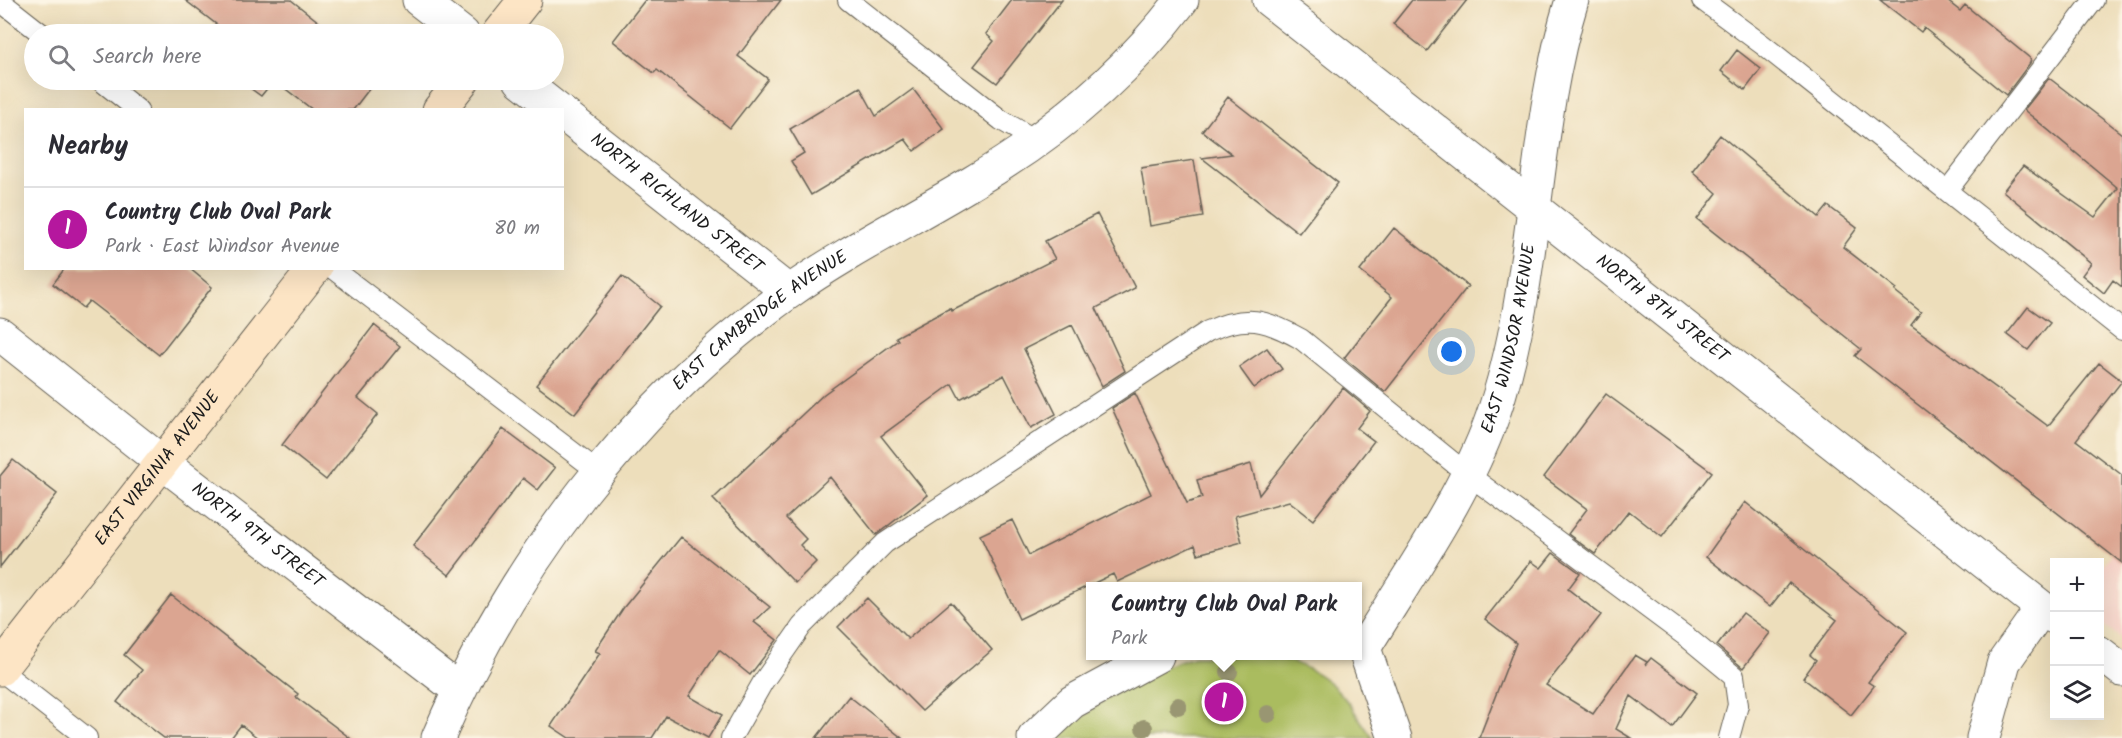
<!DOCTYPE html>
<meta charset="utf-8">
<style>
:root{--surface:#fff;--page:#f7f7f7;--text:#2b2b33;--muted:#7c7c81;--line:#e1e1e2;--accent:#b5179e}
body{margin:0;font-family:Kalam,sans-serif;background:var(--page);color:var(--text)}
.controls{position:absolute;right:18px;bottom:18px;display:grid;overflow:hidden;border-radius:0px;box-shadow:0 6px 24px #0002}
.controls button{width:54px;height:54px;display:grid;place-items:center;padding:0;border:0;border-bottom:2px solid var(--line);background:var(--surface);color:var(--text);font:30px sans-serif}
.you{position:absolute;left:1452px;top:352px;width:21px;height:21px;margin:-15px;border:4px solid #fff;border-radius:50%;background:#1a73e8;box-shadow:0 0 0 9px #1a73e833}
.badge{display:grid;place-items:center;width:39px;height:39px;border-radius:50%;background:var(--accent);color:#fff;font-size:20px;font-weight:700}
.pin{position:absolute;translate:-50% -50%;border:3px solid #fff;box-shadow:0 2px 6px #0006}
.popup{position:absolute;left:1086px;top:582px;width:276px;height:78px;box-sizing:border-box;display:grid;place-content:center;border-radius:0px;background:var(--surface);filter:drop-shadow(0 2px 4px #0005);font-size:20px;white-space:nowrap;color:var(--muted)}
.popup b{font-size:22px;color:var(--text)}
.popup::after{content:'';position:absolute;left:50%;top:100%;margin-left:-12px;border:12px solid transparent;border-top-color:var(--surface)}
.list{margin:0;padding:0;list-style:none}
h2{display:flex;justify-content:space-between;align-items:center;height:78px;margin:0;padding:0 24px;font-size:26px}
h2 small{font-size:20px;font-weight:400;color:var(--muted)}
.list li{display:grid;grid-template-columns:39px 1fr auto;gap:18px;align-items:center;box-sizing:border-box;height:84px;padding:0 24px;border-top:2px solid var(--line)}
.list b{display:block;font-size:22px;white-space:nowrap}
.list p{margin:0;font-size:20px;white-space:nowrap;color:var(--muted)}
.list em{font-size:20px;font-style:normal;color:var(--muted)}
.icon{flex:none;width:33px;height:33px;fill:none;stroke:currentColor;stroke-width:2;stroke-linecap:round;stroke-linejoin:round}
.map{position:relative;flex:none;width:2122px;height:738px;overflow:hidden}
.search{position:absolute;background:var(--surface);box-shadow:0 6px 24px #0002;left:24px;top:24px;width:540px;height:66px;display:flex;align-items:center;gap:15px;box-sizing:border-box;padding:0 21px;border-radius:33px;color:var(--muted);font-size:22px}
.panel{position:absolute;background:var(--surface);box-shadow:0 6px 24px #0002;left:24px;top:108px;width:540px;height:162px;border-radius:0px}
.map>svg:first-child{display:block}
.built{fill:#f7d1c7}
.green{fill:#aabc5f;stroke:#636c3e;stroke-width:1.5}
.building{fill:#dba591}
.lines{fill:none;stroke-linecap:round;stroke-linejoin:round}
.lane-casing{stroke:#656054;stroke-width:22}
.street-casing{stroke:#656054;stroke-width:35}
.secondary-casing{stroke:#656054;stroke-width:35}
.lane{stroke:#fff;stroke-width:20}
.street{stroke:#fff;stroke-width:33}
.secondary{stroke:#fde5c5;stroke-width:33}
.tree{fill:#999672}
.labels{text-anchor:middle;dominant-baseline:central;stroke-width:4.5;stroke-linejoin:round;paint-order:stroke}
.street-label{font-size:18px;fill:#1c1c1c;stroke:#fcf5e5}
</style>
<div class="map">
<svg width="2122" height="738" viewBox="0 0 2122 738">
<rect width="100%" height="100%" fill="#fcf5e5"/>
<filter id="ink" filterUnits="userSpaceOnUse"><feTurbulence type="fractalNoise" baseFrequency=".0167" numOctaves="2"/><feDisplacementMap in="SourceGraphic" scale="12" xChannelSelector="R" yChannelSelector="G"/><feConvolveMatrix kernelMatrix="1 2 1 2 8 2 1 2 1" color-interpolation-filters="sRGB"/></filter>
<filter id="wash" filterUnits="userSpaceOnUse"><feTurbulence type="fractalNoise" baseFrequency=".008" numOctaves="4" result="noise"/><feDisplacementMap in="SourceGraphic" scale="24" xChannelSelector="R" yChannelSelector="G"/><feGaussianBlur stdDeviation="1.35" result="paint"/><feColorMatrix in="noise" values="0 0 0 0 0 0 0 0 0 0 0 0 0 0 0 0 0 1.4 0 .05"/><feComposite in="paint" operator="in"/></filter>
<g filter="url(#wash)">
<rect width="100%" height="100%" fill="#eddebb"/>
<path class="built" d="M2122 541V639L2100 622V570Z"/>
<path class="green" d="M1194 656C1245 656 1287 648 1330 683 1347 697 1360 721 1373 738H1056C1097 703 1142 671 1194 656Z"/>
<g id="blocks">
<path class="building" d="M185 0H291L319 22 309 34H229Z
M645 0H781L738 56 768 79 730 128 657 70 654 73 613 41Z
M1012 0H1062L997 83 974 66 994 41 986 34Z
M1412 0H1467L1427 51 1393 24Z
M1880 0H1946L1960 11 1965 5 2031 59 2030 63 2006 95 1924 28 1921 32Z
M1737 50 1761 69 1745 90 1721 71Z
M2049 78 2122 134V287L2113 280 2104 293 2082 275 2091 263 2003 191 2023 166 2095 217 2118 188 2024 110Z
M239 80H274L261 96Z
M274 80H376L353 110H313Z
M860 87 876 116 913 89 944 129 914 151 905 139 811 195 791 161 804 153 790 129Z
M1228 97 1338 183 1299 233 1202 158 1232 154 1202 131Z
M1720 135 1819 217 1828 206 1857 228 1843 247 1897 289 1895 291 1921 312 1911 325 2048 426 2099 363 2122 381 2076 440 2122 475V563L1855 356 1861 349 1697 219 1717 193 1692 171Z
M1194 160 1203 217 1150 226 1141 168Z
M1097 214 1135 288 1096 308 1125 371 1102 386 1072 325 1024 349 1056 414 1031 428 1004 375 960 399 952 384 881 436 928 495 876 535 830 477 786 518 806 539 800 545 816 562 795 583 713 499 824 394 898 340 896 337 950 308 952 311 1055 259 1045 241Z
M1394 228 1468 286 1385 392 1344 358 1392 297 1360 271Z
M65 268H189L212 287 159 355 89 301 83 308 53 284Z
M622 276 660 306 575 414 536 385Z
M2028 307 2050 323 2028 350 2007 334Z
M374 325 400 346 358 398 378 414 326 480 282 445Z
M1267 348 1282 369 1254 388 1239 367Z
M1343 388 1370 411 1357 428 1374 441 1313 520 1289 501 1235 516 1242 542 1198 554 1195 545 1117 582 1113 574 1019 619 980 535 1012 520 1029 555 1151 494 1112 408 1135 393 1187 503 1202 498 1197 480 1251 464 1259 495Z
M1606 394 1712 472 1662 537 1629 511 1595 554 1568 534 1587 509 1544 477Z
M503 429 555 468 538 490 523 478 449 575 413 546Z
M13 460 57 494 0 567V476Z
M1745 502 1907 632 1868 682 1874 686 1851 715 1803 678 1816 660 1810 655 1837 620 1789 583 1770 607 1706 557Z
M681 537 770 607 754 622 777 640 750 675 719 650 689 696 722 715 708 738 666 716 652 738H569L551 726 600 653 595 651 624 607Z
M1553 553 1580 573 1568 589 1601 615 1546 685 1593 714 1635 655 1647 662 1645 665 1651 658 1697 693 1672 727 1631 696 1616 729 1631 738H1479L1516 643 1485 619 1531 561 1541 568Z
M171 595 298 694 296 697 350 738H258L241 725 231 738H164L117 702 142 670 124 655Z
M867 598 908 639 951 602 992 650 922 711 838 627Z
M1743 613 1770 633 1743 668 1717 646Z
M849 696 902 738H816Z"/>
</g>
</g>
<g filter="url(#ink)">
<use href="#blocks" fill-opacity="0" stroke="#656054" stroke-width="1.5"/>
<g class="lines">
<defs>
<path id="lane" d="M848 0 1001 120 1037 141
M1702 0 1763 45 2122 330
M0 1 42 34
M100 80 138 110
M1947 191 2094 0
M332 268 600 473
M0 670 87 738
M731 738 763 682 802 626 885 543 1208 331C1247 314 1265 319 1301 339L1466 473 1688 638 1734 676 1738 705 1729 738"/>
<g id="street">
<path d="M419 0 463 34"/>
<path id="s1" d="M1269 0 2054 617"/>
<path d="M520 80 558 110"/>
<path id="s2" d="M562 113 789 292"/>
<path id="s3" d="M0 334 163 463 459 690"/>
<path id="s4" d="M1364 648C1407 578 1465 495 1492 418 1539 283 1530 136 1572 0"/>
<path d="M1364 648 1395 738"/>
<path d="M2100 653 2122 670"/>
<path id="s5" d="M438 738C512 565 635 402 789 292 847 251 912 219 973 182 1053 135 1126 74 1182 0"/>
<path d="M1034 738 1072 702 1157 656"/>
<path d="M1983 738 2004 662 2042 608"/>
</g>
<g id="secondary">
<path d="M498 34 525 0"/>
<path d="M439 110 463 80"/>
<path id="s6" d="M0 669 315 268"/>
</g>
</defs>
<use href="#lane" class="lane-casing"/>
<use href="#street" class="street-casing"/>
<use href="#secondary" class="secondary-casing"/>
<use href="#lane" class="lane"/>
<use href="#street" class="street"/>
<use href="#secondary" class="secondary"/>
</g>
<g class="tree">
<circle cx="1229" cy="672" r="9"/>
<circle cx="1178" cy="706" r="9"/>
<circle cx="1268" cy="714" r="9"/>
<circle cx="1144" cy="728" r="9"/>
</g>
</g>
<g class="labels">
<g class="street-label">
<text stroke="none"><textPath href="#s2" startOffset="146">NORTH RICHLAND STREET</textPath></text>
<text stroke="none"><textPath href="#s1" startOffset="500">NORTH 8TH STREET</textPath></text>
<text stroke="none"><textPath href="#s5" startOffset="534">EAST CAMBRIDGE AVENUE</textPath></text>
<text stroke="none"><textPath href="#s4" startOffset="345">EAST WINDSOR AVENUE</textPath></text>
<text stroke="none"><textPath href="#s6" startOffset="255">EAST VIRGINIA AVENUE</textPath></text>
<text stroke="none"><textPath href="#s3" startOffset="327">NORTH 9TH STREET</textPath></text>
</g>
</g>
</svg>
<div class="controls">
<button>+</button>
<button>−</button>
<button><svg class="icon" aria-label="layers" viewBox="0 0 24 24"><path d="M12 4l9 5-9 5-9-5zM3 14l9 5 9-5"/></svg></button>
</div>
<div class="you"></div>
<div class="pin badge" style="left:1224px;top:702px">1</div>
<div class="popup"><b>Country Club Oval Park</b>Park</div>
<div class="search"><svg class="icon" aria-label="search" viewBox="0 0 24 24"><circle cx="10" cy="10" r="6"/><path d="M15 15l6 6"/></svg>Search here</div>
<section class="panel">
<h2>Nearby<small></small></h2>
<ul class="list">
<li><span class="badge">1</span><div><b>Country Club Oval Park</b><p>Park · East Windsor Avenue</p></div><em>80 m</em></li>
</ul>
</section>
</div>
